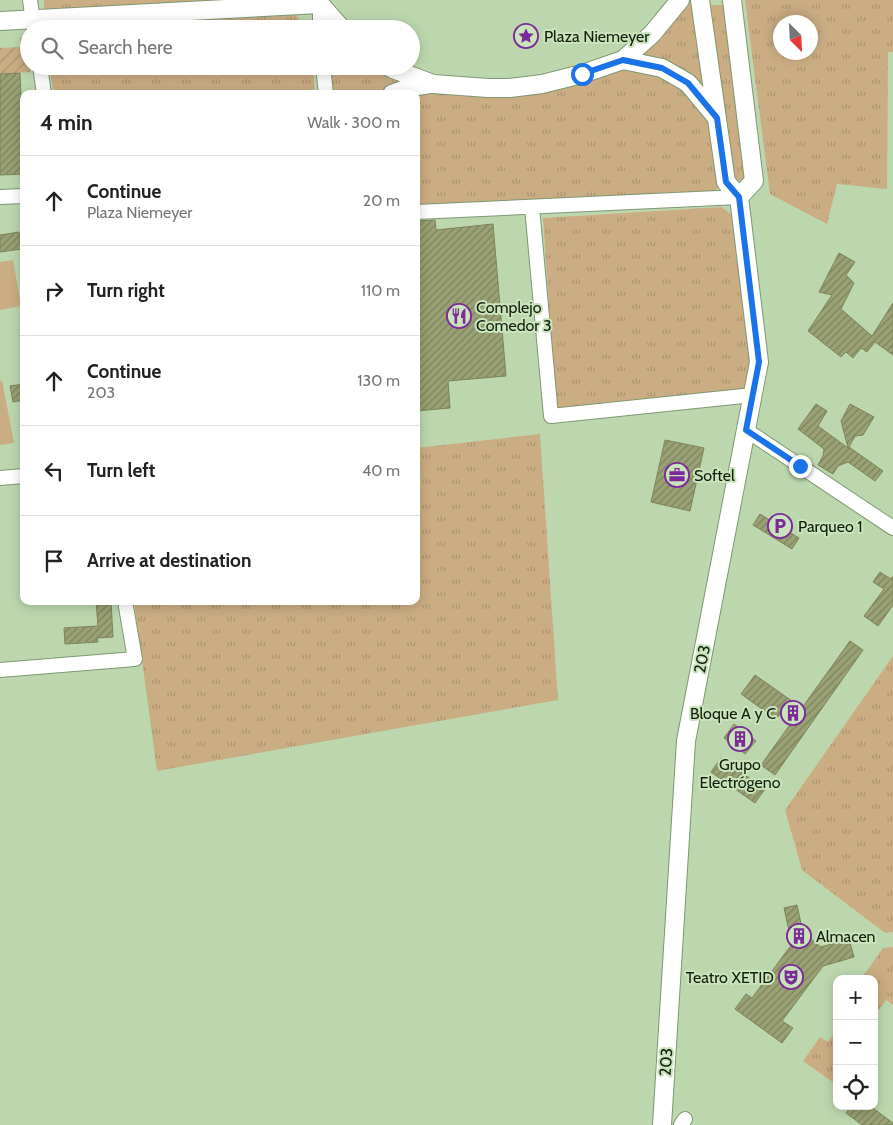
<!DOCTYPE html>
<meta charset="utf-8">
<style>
:root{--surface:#fff;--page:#f6f6f6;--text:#222;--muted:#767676;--line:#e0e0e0}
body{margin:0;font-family:Cabin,sans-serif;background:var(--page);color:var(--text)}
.controls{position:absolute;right:15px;bottom:15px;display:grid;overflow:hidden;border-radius:10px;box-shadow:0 2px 12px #0003}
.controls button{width:45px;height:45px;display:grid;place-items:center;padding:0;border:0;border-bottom:1px solid var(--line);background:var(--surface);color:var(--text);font:25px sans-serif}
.compass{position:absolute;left:773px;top:15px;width:45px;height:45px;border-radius:50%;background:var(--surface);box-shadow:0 2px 12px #0003;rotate:156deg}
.stop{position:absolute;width:15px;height:15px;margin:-11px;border:4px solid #1a73e8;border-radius:50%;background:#fff}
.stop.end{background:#1a73e8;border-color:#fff;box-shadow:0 1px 5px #0008}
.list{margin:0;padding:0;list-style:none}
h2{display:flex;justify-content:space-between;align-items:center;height:65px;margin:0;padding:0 20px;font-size:21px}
h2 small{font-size:16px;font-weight:400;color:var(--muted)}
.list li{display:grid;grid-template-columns:32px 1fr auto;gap:15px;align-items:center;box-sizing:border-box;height:90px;padding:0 20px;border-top:1px solid var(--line)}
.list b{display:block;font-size:19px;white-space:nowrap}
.list p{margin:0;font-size:16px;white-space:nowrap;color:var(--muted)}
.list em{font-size:16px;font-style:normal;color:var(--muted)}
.icon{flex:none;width:28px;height:28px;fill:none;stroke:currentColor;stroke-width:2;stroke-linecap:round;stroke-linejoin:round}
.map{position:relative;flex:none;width:893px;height:1125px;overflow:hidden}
.search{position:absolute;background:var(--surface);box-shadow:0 2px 12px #0003;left:20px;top:20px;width:400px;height:55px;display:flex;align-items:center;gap:12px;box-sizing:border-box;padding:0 18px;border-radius:28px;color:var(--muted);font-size:19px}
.panel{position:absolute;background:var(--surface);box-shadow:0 2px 12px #0003;left:20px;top:90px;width:400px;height:515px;border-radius:10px}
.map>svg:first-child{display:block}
.grass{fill:url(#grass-tufts);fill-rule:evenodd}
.garden{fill:url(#garden-furrows)}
.pitch{fill:#cbad83}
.building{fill:url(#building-hatch);stroke:#7d8458}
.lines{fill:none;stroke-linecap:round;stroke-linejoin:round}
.minor-casing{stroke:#7e9871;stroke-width:16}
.tertiary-casing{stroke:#7e9871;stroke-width:20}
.minor{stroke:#fff;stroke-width:14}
.tertiary{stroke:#fff;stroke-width:18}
.route{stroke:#1a73e8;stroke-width:6}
.labels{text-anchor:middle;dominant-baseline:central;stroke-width:4;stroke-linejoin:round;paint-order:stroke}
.poi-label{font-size:16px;fill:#131d0e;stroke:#c9e4bb;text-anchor:start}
.street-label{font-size:16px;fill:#131d0e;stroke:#c9e4bb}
</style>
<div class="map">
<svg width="893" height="1125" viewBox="0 0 893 1125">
<defs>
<pattern id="grass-tufts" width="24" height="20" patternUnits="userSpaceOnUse" patternTransform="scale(1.25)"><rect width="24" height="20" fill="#cbad83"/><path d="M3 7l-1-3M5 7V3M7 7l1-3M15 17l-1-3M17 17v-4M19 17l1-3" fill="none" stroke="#ad9470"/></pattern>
<pattern id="garden-furrows" width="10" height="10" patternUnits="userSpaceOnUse" patternTransform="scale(1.25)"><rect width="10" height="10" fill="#cbad83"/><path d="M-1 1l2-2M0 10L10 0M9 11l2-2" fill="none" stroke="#ad9470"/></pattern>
<pattern id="building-hatch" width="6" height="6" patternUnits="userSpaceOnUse" patternTransform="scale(1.25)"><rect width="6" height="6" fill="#9aa174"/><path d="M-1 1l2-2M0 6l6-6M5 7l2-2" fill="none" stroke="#7c835e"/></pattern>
</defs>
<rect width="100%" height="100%" fill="#bcd7ae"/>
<path class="grass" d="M44 0H307L44 12Z
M687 0 695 1 706 87 679 67 668 62 640 54Z
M745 0H893V52H888L887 189 837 184 827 224 770 194ZM780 22H810V52H780Z
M710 5H725L748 179 732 182Z
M296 15 307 29H52Z
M49 66H313L315 94H54Z
M330 66H376L402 80 376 94H333Z
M608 68H640L679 83 710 124 719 187 715 191 416 205V94Z
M721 207 734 216 752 356 745 390 556 409 543 218Z
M540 434 558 700 157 771 134 601H416V448Z
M893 656V932L885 933 802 870 785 810Z
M893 947V1005L886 1000 874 1016V979H861L883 948Z
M837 1029V1085L803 1061 820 1037 828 1042Z"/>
<path class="garden" d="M20 37H29V66H30V72L0 74V48L20 47Z"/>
<path class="pitch" d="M13 260 21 306 0 310V262Z
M2 380 14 443 0 445V381Z"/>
<path class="building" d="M20 73 24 174 0 175V74Z
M435 220 436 230 493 224 506 376 448 381 450 408 416 411V221Z
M19 232 21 249 0 252V235Z
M839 253 855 262 846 275 854 283 841 309 872 336 893 303V355L875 342 867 352 861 348 853 358 846 352 841 357 808 331 832 295 819 292Z
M24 384V400L13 402 10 386Z
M816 404 827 411 818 426 848 448 841 421 850 404 874 417 863 435 855 436 849 447 883 471 875 481 848 462 838 466 833 474 818 465 823 456 824 449 798 429Z
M665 440 704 448 690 511 651 502Z
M760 514 799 538 792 549 753 525Z
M880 572 891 579 893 576V605L878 626 864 616 884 589 873 582Z
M96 601H111L113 637 97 638 98 642 65 644 64 628 98 626Z
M850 641 863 650 775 775 761 765Z
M755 675 792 701 776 719 741 694Z
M734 724 756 741 745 754 724 738Z
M721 758 765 789 755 803 711 772Z
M797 905 803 933 821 947 849 939 854 957 823 966 782 1021 793 1028 782 1043 735 1009 746 994 752 998 792 944 784 908Z
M851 1106H870L893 1123V1125H862L846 1113Z"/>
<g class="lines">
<defs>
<path id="minor" d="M30 0 34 29
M320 4V29
M40 66 44 94
M323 66 326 94
M0 197 24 196
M532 207 551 416 753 395
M416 212 739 197
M746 430 893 528
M0 478 24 476
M0 670 135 659 125 601
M681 1125 685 1119"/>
<path id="tertiary" d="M700 0 726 182 739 197 754 181 732 0
M320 4 342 29
M0 21 320 4
M623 60 662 68 688 83 717 118
M388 66 393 69 433 84 488 88H510L542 84 582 74 623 60 652 34 680 0
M392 94 411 87 430 84
M662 1125 686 741 759 362 739 197"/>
</defs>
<use href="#minor" class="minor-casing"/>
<use href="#tertiary" class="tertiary-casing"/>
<use href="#minor" class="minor"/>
<use href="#tertiary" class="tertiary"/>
</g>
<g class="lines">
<path class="route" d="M582 74 623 60 662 68 688 83 717 118 726 182 739 197 759 362 746 430 800 466"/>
</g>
<defs>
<symbol id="sight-ring" viewBox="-11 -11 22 22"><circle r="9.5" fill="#c9e4bb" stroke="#7c2a9a" stroke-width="1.5"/><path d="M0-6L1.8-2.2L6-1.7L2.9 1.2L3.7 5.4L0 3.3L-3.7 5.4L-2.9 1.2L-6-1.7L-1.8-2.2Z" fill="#7c2a9a"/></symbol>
<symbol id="restaurant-ring" viewBox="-11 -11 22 22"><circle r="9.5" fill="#c9e4bb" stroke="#7c2a9a" stroke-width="1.5"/><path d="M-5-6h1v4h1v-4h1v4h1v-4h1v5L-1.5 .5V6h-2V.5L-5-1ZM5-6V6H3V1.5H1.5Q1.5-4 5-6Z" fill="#7c2a9a"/></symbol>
<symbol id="office-ring" viewBox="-11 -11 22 22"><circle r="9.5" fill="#c9e4bb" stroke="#7c2a9a" stroke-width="1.5"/><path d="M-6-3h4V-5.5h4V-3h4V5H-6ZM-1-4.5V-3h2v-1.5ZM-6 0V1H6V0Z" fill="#7c2a9a"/></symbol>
<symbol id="parking-ring" viewBox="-11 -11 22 22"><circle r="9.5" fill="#c9e4bb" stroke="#7c2a9a" stroke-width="1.5"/><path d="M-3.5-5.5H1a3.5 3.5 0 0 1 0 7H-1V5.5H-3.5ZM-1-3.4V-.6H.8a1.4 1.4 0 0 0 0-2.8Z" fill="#7c2a9a"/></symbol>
<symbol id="building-ring" viewBox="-11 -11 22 22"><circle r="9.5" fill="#c9e4bb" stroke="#7c2a9a" stroke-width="1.5"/><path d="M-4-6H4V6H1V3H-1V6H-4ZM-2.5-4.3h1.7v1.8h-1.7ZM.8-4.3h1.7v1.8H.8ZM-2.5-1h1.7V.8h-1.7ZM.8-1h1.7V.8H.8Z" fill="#7c2a9a"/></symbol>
<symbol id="theatre-ring" viewBox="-11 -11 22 22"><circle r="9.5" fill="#c9e4bb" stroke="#7c2a9a" stroke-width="1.5"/><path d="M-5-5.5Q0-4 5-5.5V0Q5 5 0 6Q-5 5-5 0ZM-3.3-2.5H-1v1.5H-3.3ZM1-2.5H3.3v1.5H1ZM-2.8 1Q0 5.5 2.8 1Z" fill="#7c2a9a"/></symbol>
</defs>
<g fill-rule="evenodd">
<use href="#sight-ring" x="512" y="22" width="28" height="28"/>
<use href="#restaurant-ring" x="445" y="302" width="28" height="28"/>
<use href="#office-ring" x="663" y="461" width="28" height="28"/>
<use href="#parking-ring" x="766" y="512" width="28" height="28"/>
<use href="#building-ring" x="779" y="699" width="28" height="28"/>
<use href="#building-ring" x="726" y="725" width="28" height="28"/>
<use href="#building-ring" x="785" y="922" width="28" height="28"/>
<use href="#theatre-ring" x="777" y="963" width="28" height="28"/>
</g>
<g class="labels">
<g class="poi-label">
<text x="544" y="36">Plaza Niemeyer</text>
<text x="476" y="307">Complejo<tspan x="476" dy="18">Comedor 3</tspan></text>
<text x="694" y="475">Softel</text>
<text x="798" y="526">Parqueo 1</text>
<text x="776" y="713" text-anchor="end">Bloque A y C</text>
<text x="740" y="764" text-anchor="middle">Grupo<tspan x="740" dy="18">Electrógeno</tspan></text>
<text x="816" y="936">Almacen</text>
<text x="774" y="977" text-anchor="end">Teatro XETID</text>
</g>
<g class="street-label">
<text transform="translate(702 659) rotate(-79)">203</text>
<text transform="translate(666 1062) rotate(-86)">203</text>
</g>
</g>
</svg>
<div class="controls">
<button>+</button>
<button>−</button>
<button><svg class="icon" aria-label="locate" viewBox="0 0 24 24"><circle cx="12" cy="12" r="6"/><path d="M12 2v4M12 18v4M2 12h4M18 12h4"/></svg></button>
</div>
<svg class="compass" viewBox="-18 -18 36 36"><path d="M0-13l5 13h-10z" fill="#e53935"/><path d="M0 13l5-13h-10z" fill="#767676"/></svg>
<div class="stop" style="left:582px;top:74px"></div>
<div class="stop end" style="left:800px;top:466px"></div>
<div class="search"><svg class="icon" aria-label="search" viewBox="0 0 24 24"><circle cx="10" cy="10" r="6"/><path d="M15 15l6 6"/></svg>Search here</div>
<section class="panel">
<h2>4 min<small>Walk · 300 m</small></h2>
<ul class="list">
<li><svg class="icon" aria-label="ahead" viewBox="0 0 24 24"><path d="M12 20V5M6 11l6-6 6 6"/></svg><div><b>Continue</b><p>Plaza Niemeyer</p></div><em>20 m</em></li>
<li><svg class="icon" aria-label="right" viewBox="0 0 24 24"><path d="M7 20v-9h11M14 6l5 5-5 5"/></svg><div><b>Turn right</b></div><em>110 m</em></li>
<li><svg class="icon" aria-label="ahead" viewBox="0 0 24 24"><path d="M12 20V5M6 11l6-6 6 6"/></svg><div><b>Continue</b><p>203</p></div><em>130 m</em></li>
<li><svg class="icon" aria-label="left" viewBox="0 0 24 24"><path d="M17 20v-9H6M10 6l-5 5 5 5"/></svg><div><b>Turn left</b></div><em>40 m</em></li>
<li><svg class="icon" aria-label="arrive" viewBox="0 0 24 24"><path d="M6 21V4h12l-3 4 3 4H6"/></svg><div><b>Arrive at destination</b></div></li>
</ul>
</section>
</div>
